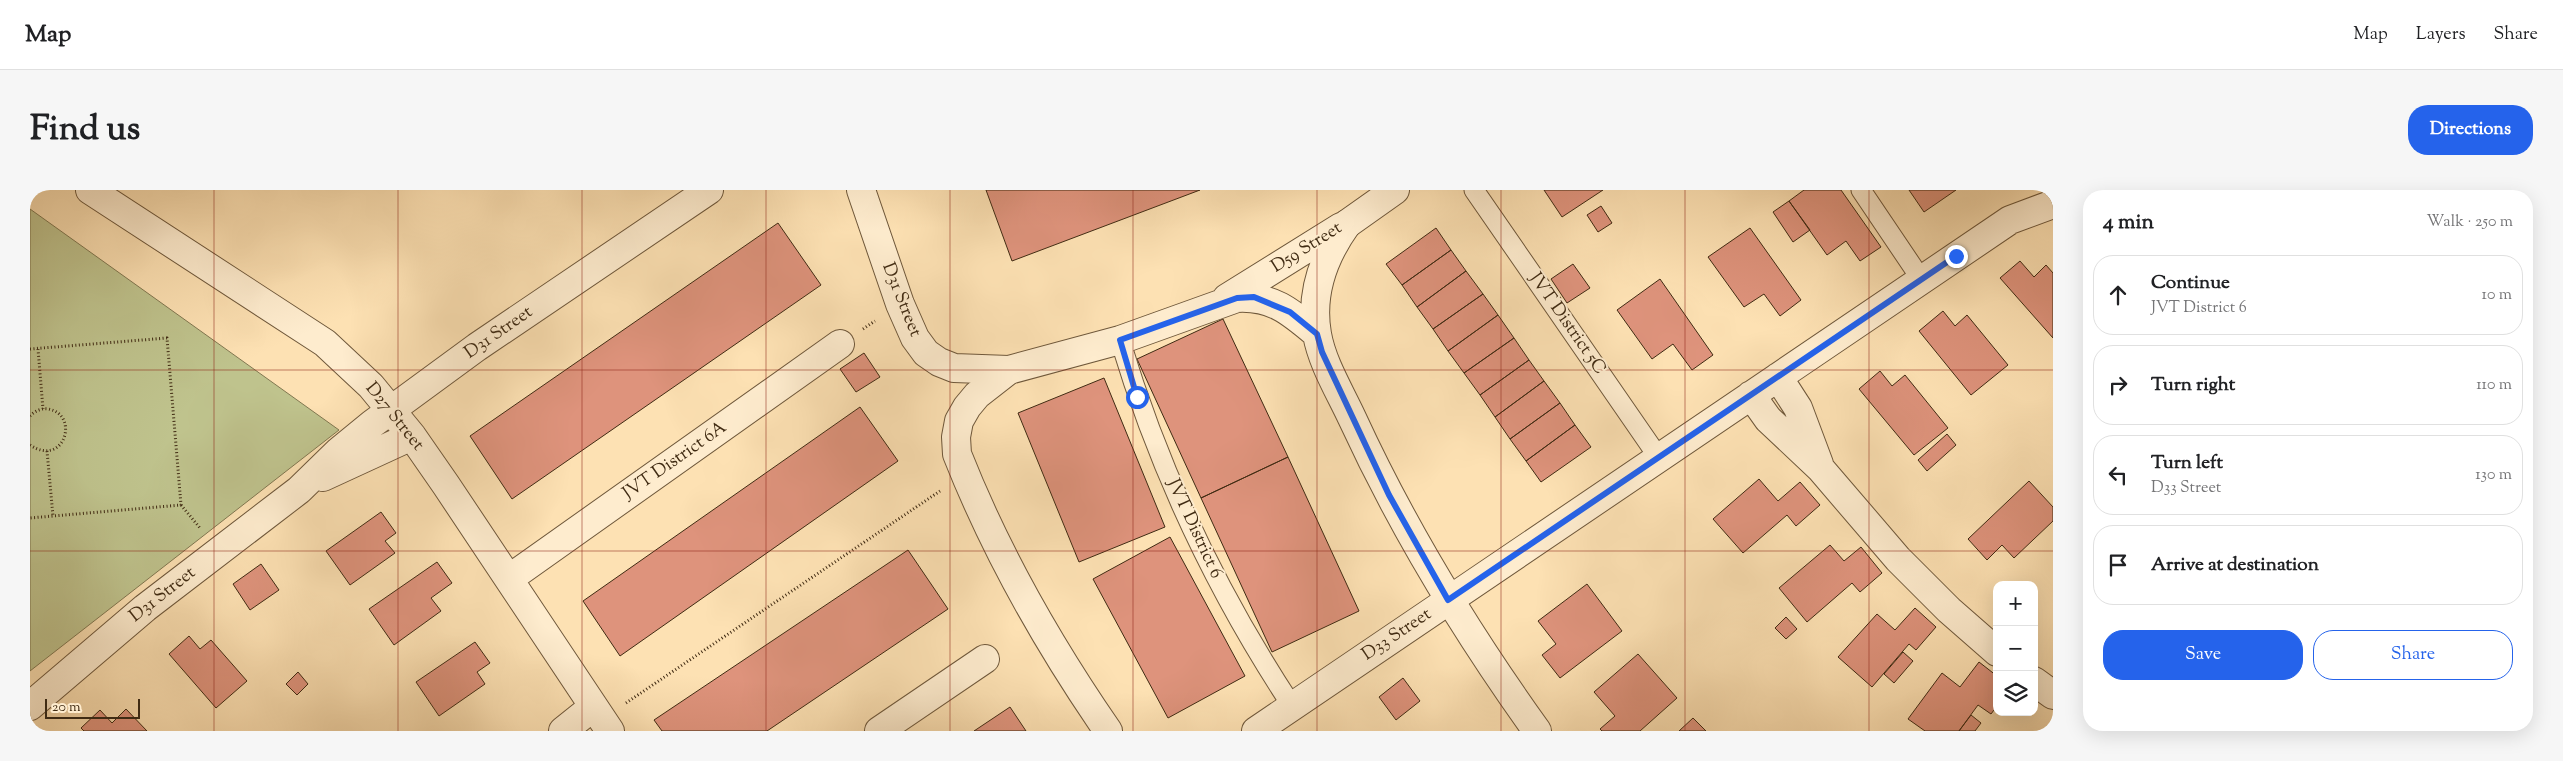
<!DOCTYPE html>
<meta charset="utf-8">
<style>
:root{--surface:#fff;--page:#f6f6f6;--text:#202124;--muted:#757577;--line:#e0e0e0;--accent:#2563eb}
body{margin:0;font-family:"Sorts Mill Goudy",serif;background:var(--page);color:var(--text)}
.controls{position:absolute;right:15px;bottom:15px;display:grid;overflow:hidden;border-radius:10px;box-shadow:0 5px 20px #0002}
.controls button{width:45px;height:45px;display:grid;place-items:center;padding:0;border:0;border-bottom:1px solid var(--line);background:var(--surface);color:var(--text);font:25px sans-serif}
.scale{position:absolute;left:15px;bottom:12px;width:95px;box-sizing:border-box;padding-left:5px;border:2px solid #402b13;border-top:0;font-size:14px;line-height:18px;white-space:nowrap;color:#402b13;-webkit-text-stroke:4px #feecce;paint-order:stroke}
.stop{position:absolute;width:15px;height:15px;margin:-11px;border:4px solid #2563eb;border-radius:50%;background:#fff}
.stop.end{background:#2563eb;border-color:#fff;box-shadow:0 1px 5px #0008}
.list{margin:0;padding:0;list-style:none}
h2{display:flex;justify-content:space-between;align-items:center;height:65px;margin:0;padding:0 20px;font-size:21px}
h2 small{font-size:16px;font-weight:400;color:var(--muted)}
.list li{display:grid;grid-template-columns:32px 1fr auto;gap:15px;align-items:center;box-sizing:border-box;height:80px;margin:0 10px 10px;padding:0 10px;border:1px solid var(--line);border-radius:20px}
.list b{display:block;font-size:19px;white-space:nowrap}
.list p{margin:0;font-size:16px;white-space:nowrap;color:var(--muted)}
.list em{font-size:16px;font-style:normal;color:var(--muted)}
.actions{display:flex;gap:10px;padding:15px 20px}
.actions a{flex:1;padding:11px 0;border:1px solid var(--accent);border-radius:20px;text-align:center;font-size:18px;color:var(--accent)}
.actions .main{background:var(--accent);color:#fff}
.icon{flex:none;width:28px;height:28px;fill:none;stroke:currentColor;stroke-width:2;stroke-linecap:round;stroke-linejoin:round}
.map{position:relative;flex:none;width:2023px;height:541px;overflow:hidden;border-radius:20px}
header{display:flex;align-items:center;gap:30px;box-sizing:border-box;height:70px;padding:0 25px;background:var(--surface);border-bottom:1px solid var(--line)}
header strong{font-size:24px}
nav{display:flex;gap:28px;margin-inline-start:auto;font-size:18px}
.intro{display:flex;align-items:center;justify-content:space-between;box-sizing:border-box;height:120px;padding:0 30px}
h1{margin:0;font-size:35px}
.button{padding:12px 22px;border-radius:20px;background:var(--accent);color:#fff;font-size:18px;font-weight:700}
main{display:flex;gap:30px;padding:0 30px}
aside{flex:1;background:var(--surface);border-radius:20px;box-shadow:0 5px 20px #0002}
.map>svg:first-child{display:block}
.green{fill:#bfc38d;stroke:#807750}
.building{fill:#de937c;stroke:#402b13}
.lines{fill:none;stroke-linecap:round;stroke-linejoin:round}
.service-casing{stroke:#6f583b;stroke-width:21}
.minor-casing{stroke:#6f583b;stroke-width:30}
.tertiary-casing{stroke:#6f583b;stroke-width:30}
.path{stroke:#402b13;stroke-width:3;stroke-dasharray:1 2.5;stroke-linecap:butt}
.service{stroke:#feecce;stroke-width:19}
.minor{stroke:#feecce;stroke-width:28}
.tertiary{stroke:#feecce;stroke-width:28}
.route{stroke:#2563eb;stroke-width:6}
.grid{fill:none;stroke:#8f2418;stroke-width:1;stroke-opacity:0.55}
.labels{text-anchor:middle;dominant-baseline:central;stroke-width:4;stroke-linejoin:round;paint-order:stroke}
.street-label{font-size:18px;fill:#402b13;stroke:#feecce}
</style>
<header>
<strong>Map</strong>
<nav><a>Map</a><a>Layers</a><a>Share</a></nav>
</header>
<div class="intro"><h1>Find us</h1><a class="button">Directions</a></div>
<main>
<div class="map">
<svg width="2023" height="541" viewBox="0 0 2023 541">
<rect width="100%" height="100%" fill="#fde1b3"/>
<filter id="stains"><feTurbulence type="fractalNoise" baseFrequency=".004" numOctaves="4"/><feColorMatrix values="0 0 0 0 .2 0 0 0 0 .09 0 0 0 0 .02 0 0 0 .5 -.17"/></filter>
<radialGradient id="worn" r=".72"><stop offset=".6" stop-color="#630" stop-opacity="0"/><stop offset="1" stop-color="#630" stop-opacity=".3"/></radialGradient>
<path class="green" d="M0 19 309 240 0 481Z"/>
<path class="building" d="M956 0H1170L982 71Z
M1514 0H1573L1532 27Z
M1774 0H1811L1851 57 1830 71 1816 51 1797 65 1759 11Z
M1879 0H1926L1894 22Z
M1759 11 1780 40 1763 52 1743 22Z
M1571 16 1582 33 1568 42 1557 25Z
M748 33 791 95 482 309 440 246Z
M1406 38 1421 60 1372 95 1356 74Z
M1720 38 1771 110 1750 126 1734 104 1714 117 1678 67Z
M1421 60 1436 81 1387 117 1372 95Z
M1990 71 2004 87 2016 75 2023 83V148L1970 88Z
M1543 74 1560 98 1537 113 1521 89Z
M1436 81 1453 104 1403 139 1387 117Z
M1630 89 1683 165 1662 180 1643 154 1622 169 1587 120Z
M1453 104 1468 125 1418 161 1403 139Z
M1913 121 1925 136 1937 125 1978 175 1941 205 1889 141Z
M1468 125 1484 148 1434 183 1418 161Z
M1193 129 1258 267 1171 308 1107 169Z
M1484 148 1499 170 1450 205 1434 183Z
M834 163 850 187 826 202 810 179Z
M1499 170 1514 191 1465 227 1450 205Z
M1850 181 1862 196 1875 185 1918 238 1884 265 1829 199Z
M1074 188 1135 337 1049 372 988 223Z
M1514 191 1530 213 1480 249 1465 227Z
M1530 213 1545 235 1496 271 1480 249Z
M830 217 868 271 590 466 553 411Z
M1545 235 1561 257 1511 292 1496 271Z
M1917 244 1926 255 1897 281 1888 270Z
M1258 267 1329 421 1242 462 1171 308Z
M1729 289 1748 311 1770 292 1790 315 1766 336 1757 325 1713 363 1683 329Z
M1999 291 2023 317V331L1984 368 1972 355 1957 370 1938 349Z
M351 322 366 343 355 351 365 363 320 395 296 361Z
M1140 347 1215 486 1138 528 1063 389Z
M1800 355 1814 371 1831 357 1852 383 1830 402 1822 393 1777 432 1749 398Z
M878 360 918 419 737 541H632L624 530Z
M407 372 422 393 401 408 411 421 364 455 339 419Z
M231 374 249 400 220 420 203 394Z
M1557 394 1592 441 1530 488 1512 465 1526 454 1508 431Z
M1885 418 1906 437 1886 460 1879 454 1842 497 1808 467 1847 424 1865 440Z
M1756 427 1767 439 1756 449 1745 438Z
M159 446 170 459 181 450 217 491 186 518 139 464Z
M445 452 460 473 447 482 455 494 409 526 386 492Z
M1873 462 1883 471 1864 493 1854 484Z
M1608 464 1647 508 1610 541H1572L1570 539 1585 526 1564 502Z
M1949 472 1967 486V516L1961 524 1948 515 1929 541H1895L1878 529 1912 483 1930 497Z
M268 482 278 494 267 505 256 494Z
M1373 488 1390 511 1366 530 1349 507Z
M980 517 996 541H944Z
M96 519 117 541H54L51 538 70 520 82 533Z
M1941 525 1951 533 1945 541H1929Z
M1663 528 1676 541H1649Z"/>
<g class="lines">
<defs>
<path id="service" d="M1444 0 1629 268
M1831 0 1891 89
M1090 150C1129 280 1188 404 1262 516"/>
<path id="minor" d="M60 0 295 153 341 196 382 246 416 295 580 541
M831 0 870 114 885 148 896 163 909 172 924 178 979 180
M1317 34 1365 0
M1748 187 1768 218 1789 274
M1721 205 1738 229 1790 278 1868 369 1919 420 1967 462
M293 287 382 246
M480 388 810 154
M2004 491 2023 505
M0 516 115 418 269 300 309 261 342 234 447 157 679 0
M533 541 563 517
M849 541 955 469
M1226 541 1980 30 2023 14"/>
<path id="tertiary" d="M1317 34C1294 66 1280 104 1287 144 1292 173 1310 202 1322 228 1373 339 1436 442 1507 541
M1197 108 1311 37
M1078 541C1018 454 966 363 927 264L926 247 929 231 937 217 947 205 979 180 1090 150 1207 108C1243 106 1261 122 1287 144"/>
</defs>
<use href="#service" class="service-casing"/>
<use href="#minor" class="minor-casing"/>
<use href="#tertiary" class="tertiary-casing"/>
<path class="path" d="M833 139 845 131
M0 159 137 148 151 315 0 328
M8 159 13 219
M0 226C5 221 11 218 18 219 50 224 35 278 0 255
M17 261 23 326
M151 315 170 338
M596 513 910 301"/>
<use href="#service" class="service"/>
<use href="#minor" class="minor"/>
<use href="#tertiary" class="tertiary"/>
</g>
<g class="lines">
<path class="route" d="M1107 207 1090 150 1207 108 1224 107 1260 122 1287 144 1292 162 1359 305 1418 410 1926 66"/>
</g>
<path class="grid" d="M184 0V541M368 0V541M552 0V541M736 0V541M920 0V541M1103 0V541M1287 0V541M1471 0V541M1655 0V541M1839 0V541M0 180H2023M0 361H2023"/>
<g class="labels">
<g class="street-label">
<text transform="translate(1277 58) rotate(-32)">D59 Street</text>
<text transform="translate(871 110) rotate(68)">D31 Street</text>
<text transform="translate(1537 134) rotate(55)">JVT District 5C</text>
<text transform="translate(469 143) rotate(-35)">D31 Street</text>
<text transform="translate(364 227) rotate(51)">D27 Street</text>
<text transform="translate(645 271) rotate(-35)">JVT District 6A</text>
<text transform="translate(1164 339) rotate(65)">JVT District 6</text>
<text transform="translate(133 405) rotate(-38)">D31 Street</text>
<text transform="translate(1367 445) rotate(-34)">D33 Street</text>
</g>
</g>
<rect width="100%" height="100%" filter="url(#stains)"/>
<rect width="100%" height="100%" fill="url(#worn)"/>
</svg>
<div class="controls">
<button>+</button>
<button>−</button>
<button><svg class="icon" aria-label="layers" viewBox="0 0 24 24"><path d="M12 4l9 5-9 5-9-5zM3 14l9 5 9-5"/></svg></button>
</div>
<div class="scale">20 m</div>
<div class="stop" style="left:1107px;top:207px"></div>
<div class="stop end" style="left:1926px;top:66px"></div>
</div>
<aside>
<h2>4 min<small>Walk · 250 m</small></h2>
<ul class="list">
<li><svg class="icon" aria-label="ahead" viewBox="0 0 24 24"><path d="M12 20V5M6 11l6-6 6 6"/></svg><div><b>Continue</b><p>JVT District 6</p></div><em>10 m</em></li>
<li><svg class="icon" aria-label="right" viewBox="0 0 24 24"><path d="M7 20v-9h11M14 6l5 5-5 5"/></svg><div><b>Turn right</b></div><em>110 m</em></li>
<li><svg class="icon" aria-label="left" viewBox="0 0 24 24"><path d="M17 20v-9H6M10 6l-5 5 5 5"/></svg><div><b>Turn left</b><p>D33 Street</p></div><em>130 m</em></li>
<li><svg class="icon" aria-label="arrive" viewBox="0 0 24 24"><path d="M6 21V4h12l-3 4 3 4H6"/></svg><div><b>Arrive at destination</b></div></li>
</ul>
<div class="actions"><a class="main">Save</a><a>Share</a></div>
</aside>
</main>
